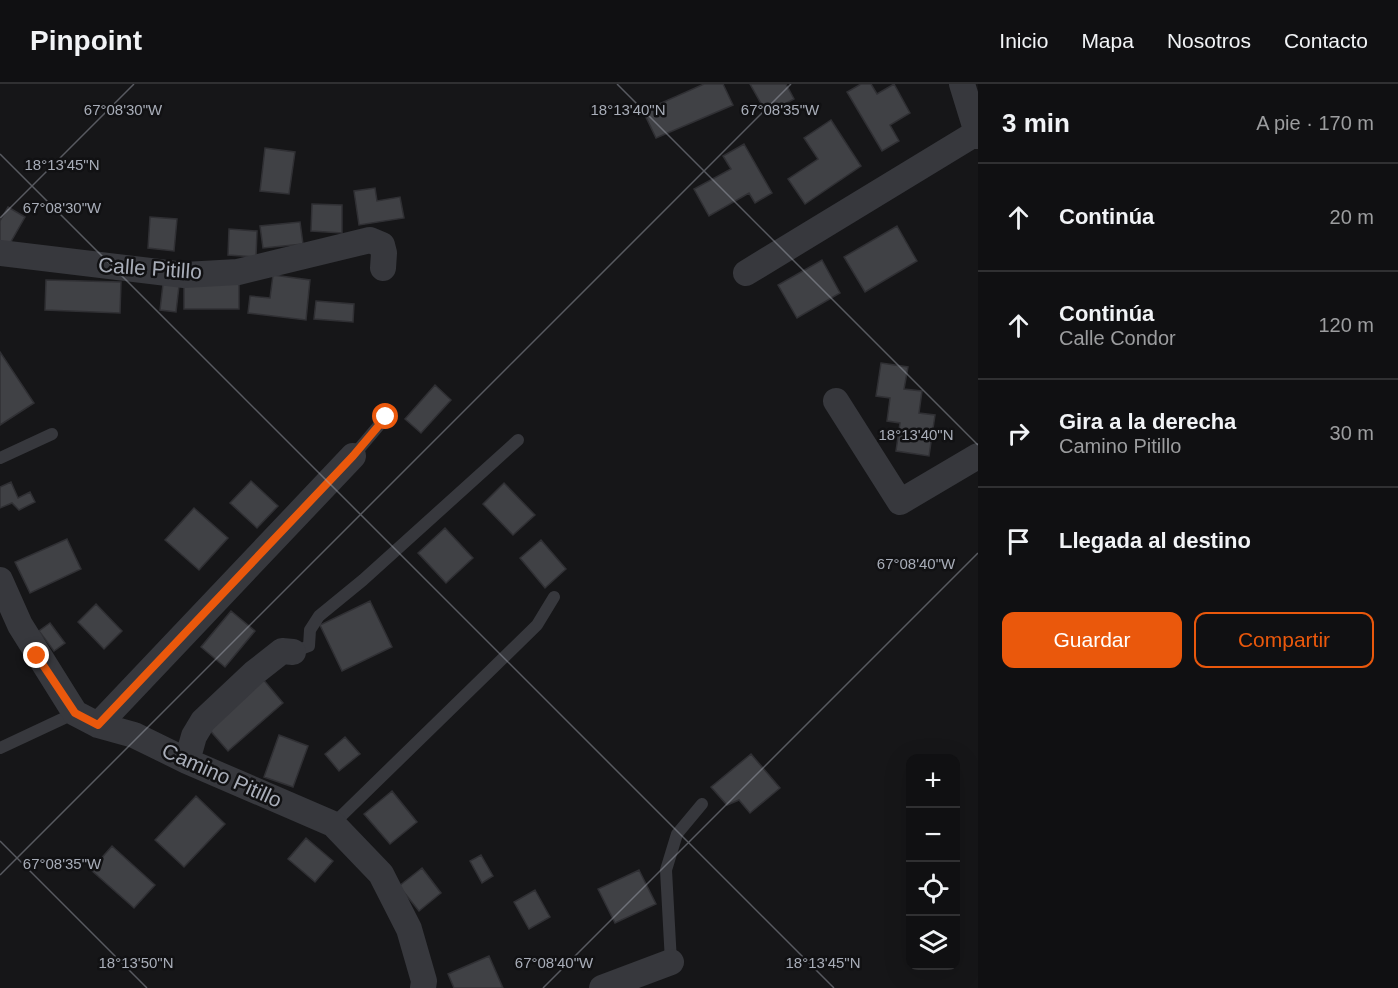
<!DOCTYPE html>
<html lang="es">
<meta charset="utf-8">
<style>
:root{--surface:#101012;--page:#19191b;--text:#f1f3f6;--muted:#9c9d9f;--line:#303032;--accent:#ea580c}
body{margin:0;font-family:Arial,sans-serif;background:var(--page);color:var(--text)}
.controls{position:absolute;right:18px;bottom:18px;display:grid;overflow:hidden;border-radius:12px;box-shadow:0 6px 24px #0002}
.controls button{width:54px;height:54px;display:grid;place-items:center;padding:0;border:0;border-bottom:2px solid var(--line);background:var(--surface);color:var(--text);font:30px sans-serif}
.stop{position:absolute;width:18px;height:18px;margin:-14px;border:4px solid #ea580c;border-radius:50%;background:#fff}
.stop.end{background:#ea580c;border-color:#fff;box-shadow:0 2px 6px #0008}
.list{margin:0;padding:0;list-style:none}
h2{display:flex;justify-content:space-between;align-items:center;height:78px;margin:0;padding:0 24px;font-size:26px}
h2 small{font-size:20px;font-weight:400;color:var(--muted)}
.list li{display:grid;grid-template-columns:39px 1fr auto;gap:18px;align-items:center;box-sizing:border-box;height:108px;padding:0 24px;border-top:2px solid var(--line)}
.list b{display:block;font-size:22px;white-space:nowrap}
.list p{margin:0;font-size:20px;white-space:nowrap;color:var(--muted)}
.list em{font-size:20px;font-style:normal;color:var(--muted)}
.actions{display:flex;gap:12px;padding:18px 24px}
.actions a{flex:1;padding:14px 0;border:2px solid var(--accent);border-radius:12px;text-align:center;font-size:21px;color:var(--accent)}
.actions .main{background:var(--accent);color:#fff}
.icon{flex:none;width:33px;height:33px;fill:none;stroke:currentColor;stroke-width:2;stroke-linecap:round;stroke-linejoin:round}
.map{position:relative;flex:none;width:978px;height:904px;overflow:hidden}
header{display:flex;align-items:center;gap:36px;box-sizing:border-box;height:84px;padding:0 30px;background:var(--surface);border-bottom:2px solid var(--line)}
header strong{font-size:28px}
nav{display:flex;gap:33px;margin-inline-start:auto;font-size:21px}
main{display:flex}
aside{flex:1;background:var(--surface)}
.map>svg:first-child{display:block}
.building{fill:#404145;stroke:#303034;stroke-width:1.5}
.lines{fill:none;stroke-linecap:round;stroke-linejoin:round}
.lane{stroke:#37383d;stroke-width:12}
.street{stroke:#37383d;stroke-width:26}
.route{stroke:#ea580c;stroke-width:8}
.ticks{fill:none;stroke:#a8adb8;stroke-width:1.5;stroke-opacity:0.45}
.labels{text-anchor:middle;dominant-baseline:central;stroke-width:5;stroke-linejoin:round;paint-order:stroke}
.street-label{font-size:21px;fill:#a8adb8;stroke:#111113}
.ticks-label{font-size:15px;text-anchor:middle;fill:#a8adb8;stroke:#111113;stroke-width:5;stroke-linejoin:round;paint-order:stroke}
</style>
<header>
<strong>Pinpoint</strong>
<nav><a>Inicio</a><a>Mapa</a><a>Nosotros</a><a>Contacto</a></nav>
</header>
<main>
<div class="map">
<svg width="978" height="904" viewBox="0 0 978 904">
<rect width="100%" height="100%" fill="#161618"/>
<path class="building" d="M704 0H723L733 21 656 54 643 27Z
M750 0H786L794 15 767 30Z
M861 0H871L877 10 894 0 910 29 890 41 899 57 882 67 847 8Z
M831 36 861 82 805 120 788 95 818 75 804 54Z
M744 60 772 109 755 119 749 109 709 132 694 105 731 85 723 72Z
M265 64 295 68 289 110 260 107Z
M375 104 377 117 400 113 404 134 359 141 354 107Z
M312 120 342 121V149L311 147Z
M8 123 25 133 9 161 0 157V137Z
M150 133 177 135 174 167 148 164Z
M300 138 303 160 263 164 260 142Z
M897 142 917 177 865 208 844 173Z
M229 145 257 147 256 173 228 171Z
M822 176 840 209 797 234 778 201Z
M273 191 310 196 306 236 248 229 250 212 270 214Z
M46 196 121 198 120 229 45 226Z
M184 199H239V225H184Z
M163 200 179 202 176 228 160 226Z
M316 217 354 220 353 238 314 235Z
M0 268 34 319 0 341Z
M881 279 908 283 904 305 922 307 919 329 935 331 929 372 896 367 900 339 887 337 890 314 876 312Z
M435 301 451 316 421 349 405 335Z
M251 397 278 422 257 444 230 419Z
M11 398 18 414 30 408 35 418 19 426 12 419 0 424V403Z
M504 399 535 431 513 451 483 420Z
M194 424 228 454 199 486 165 456Z
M445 444 473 474 446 499 418 469Z
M67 455 81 485 30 509 15 478Z
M541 456 566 485 545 504 520 474Z
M370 517 392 563 342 587 320 541Z
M96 520 122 547 104 565 78 538Z
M231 527 255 547 225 583 201 563Z
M50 539 65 559 54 567 39 547Z
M262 594 283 619 228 667 207 643Z
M279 651 308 662 293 703 264 693Z
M345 653 360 670 339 687 325 670Z
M751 670 780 704 750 729 739 716 727 721 711 703Z
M392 707 417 738 390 760 364 730Z
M196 712 225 740 184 783 155 756Z
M306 754 333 777 315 798 288 775Z
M112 762 155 801 134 824 91 786Z
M481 771 493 792 482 799 470 777Z
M422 784 441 809 419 827 399 802Z
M639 786 656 820 615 839 598 805Z
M535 806 550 833 529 845 514 818Z
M489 872 503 904H454L448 890Z"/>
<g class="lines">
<path class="lane" d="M353 372 386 333
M0 374 52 350
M293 568 309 562 310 546 319 532 363 496 518 356
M0 664 75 629
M333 740 537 541 554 513
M671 878 666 786 677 750 702 720"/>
<path class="street" d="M962 0 978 52
M0 169 184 191 238 188 370 156 382 161 384 169 383 184
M746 189 976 49
M836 317 900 418 978 372
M0 496 20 541 75 629 98 641 134 651 187 677 333 740 381 790 409 845 424 897 423 904
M98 641 353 372
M187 677 194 652 203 637 254 589 282 567 293 568
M602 904 671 878"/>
</g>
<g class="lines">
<path class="route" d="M37 572 75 629 98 641 353 372 386 333"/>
</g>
<path class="ticks" d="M617 0 978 361M0 70 834 904M0 134 134 0M0 757 147 904M0 791 791 0M543 904 978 469"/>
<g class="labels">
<g class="street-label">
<text transform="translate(150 184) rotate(4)">Calle Pitillo</text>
<text transform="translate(222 691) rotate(24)">Camino Pitillo</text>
</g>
</g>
<g class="ticks-label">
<text x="123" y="31">67°08'30"W</text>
<text x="628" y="31">18°13'40"N</text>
<text x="780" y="31">67°08'35"W</text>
<text x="62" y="86">18°13'45"N</text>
<text x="62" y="129">67°08'30"W</text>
<text x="916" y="356">18°13'40"N</text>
<text x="916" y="485">67°08'40"W</text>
<text x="62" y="785">67°08'35"W</text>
<text x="136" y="884">18°13'50"N</text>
<text x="554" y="884">67°08'40"W</text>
<text x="823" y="884">18°13'45"N</text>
</g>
</svg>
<div class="controls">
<button>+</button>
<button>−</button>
<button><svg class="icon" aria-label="locate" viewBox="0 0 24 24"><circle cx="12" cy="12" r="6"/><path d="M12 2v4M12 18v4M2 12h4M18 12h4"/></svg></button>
<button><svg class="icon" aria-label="layers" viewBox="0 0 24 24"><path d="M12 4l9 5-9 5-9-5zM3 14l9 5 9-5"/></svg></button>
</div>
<div class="stop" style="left:386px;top:333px"></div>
<div class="stop end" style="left:37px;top:572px"></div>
</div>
<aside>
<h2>3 min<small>A pie · 170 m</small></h2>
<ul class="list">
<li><svg class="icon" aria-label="ahead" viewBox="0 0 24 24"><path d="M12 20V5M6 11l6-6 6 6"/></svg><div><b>Continúa</b></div><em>20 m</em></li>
<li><svg class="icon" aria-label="ahead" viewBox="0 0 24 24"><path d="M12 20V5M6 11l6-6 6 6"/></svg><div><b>Continúa</b><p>Calle Condor</p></div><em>120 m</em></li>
<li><svg class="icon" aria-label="right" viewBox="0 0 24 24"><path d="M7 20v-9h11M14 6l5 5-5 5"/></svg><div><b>Gira a la derecha</b><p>Camino Pitillo</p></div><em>30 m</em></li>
<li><svg class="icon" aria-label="arrive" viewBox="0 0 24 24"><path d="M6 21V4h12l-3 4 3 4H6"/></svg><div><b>Llegada al destino</b></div></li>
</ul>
<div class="actions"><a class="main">Guardar</a><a>Compartir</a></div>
</aside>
</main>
